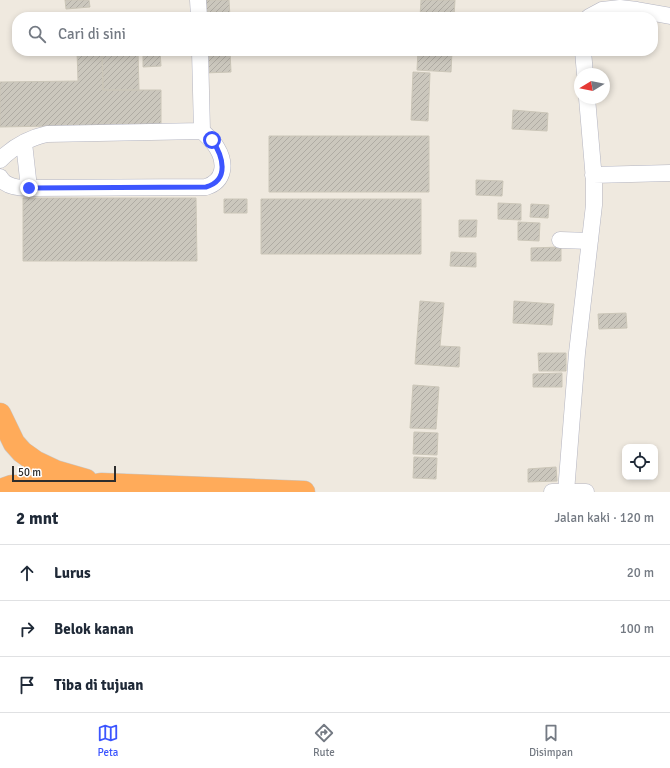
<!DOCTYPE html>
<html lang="id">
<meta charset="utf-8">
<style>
:root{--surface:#fff;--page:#f6f6f7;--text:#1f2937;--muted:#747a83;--line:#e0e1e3;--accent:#3c55ff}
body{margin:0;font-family:Signika,sans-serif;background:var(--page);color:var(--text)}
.controls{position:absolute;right:12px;bottom:12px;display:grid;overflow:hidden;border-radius:8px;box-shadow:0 2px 6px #0003}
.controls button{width:36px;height:36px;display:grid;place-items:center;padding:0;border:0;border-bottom:1px solid var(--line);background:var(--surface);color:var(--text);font:20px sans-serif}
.compass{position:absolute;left:574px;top:68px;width:36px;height:36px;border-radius:50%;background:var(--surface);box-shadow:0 2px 6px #0003;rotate:260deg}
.scale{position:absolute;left:12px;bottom:10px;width:104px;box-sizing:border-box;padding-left:4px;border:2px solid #2d2d2d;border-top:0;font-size:11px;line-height:14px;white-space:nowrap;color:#2d2d2d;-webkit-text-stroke:3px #fff;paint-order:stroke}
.stop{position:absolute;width:12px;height:12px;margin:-9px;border:3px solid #3c55ff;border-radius:50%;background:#fff}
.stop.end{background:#3c55ff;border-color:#fff;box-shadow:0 1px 4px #0008}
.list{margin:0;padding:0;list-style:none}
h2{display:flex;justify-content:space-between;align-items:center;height:52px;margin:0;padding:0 16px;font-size:17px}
h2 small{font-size:13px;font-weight:400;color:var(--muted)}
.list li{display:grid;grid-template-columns:26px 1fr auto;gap:12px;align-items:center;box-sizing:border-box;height:56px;padding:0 16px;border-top:1px solid var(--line)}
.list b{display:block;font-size:15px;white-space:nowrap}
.list em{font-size:13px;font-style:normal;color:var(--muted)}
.icon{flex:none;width:22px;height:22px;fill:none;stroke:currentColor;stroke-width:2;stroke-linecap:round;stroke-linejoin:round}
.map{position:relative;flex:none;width:670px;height:492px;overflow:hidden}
.search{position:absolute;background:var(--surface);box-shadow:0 2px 6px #0003;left:12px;right:12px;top:12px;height:44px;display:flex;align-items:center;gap:10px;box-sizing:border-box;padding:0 14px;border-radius:16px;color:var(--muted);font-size:15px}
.sheet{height:220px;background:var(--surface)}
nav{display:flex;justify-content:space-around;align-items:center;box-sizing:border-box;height:56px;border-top:1px solid var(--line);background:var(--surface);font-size:11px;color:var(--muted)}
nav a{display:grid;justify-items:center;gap:2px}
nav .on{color:var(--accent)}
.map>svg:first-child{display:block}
.building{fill:url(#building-hatch);stroke:#cbc6b8}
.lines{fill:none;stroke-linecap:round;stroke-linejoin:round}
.minor-casing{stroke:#b3b4c1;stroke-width:17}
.highway-casing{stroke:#c8c8c8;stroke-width:23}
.minor{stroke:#fff;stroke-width:16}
.highway{stroke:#ffab5a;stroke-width:22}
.route{stroke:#3c55ff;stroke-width:5}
</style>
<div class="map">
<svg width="670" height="492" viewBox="0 0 670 492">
<defs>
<pattern id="building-hatch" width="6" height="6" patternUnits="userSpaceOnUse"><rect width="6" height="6" fill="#cbc7bd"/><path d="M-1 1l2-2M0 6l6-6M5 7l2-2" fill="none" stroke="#afaba3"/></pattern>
</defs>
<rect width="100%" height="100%" fill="#efe9df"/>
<path class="building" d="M65 0H89L90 7 66 9Z
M202 0H229L230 17H202Z
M421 0H455L454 17H420Z
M77 51H102L103 90H161V124L0 127V82L78 81Z
M102 51H138L139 90H103Z
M143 51H160L161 66 143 67Z
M203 51H230L231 72 204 73Z
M418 51H452L451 72 417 70Z
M413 72 430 73 428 121 411 120Z
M513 110 548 113 547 131 512 129Z
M269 136H429V192H269Z
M476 180 503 181 502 196 476 195Z
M23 198H196L197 261H23Z
M224 199H247V213H224Z
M261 199H421V254H261Z
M498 203 521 204V220L498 219Z
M531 204 549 205 548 218 530 217Z
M459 220H477L476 237H459Z
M518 222 540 223 539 241 518 240Z
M561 247V261H531V248Z
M451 252 476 253V267L450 266Z
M420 301 444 303 440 346 460 347 459 367 415 364Z
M514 301 554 304 552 325 513 323Z
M626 313 627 328 599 329 598 314Z
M538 353H566V371H539Z
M562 373V387H533V374Z
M413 385 439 387 436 429 410 428Z
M414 432 438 433 437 455 413 454Z
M414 457 437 458 436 479 413 478Z
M556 467 557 481 528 482V469Z"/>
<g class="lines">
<defs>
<path id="minor" d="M198 0 199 17
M589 17 602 10 620 8 637 10 670 16
M583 51 585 74
M24 143 29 188
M0 160C13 147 29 138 47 134L202 131
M593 175 670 173
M0 177C5 187 19 188 29 188L206 187C225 181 226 163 217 148 213 141 207 136 202 131L200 51
M560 240 590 241
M552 492H586
M566 492 577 353 594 205V180L587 98"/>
<path id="highway" d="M0 414 14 443 22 452 36 462 55 471 86 480
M0 491 3 489 12 486 79 488 101 484 304 492"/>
</defs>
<use href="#minor" class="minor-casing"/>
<use href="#highway" class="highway-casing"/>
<use href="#minor" class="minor"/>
<use href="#highway" class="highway"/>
</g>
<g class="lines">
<path class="route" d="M29 188 206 187C230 180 223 156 212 140"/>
</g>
</svg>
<div class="controls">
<button><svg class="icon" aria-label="locate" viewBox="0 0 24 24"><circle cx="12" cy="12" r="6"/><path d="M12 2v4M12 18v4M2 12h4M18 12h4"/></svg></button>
</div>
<svg class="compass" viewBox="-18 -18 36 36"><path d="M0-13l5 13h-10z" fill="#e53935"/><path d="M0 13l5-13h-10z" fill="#747a83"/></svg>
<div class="scale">50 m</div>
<div class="stop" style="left:212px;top:140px"></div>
<div class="stop end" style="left:29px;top:188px"></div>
<div class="search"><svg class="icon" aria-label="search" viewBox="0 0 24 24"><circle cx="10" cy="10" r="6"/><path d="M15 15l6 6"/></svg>Cari di sini</div>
</div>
<section class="sheet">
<h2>2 mnt<small>Jalan kaki · 120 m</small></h2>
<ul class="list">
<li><svg class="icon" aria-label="ahead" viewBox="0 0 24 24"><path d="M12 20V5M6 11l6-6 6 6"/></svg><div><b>Lurus</b></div><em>20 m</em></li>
<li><svg class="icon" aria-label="right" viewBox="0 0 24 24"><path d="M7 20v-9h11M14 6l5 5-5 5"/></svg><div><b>Belok kanan</b></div><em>100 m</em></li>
<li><svg class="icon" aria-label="arrive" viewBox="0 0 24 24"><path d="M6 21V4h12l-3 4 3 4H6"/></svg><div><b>Tiba di tujuan</b></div></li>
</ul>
</section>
<nav>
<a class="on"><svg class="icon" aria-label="map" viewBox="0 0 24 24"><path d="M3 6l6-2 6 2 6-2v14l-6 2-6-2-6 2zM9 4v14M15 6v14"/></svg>Peta</a>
<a><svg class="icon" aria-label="directions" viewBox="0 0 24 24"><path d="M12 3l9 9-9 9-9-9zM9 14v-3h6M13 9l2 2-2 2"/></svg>Rute</a>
<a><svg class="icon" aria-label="saved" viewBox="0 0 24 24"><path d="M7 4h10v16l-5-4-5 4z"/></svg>Disimpan</a>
</nav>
